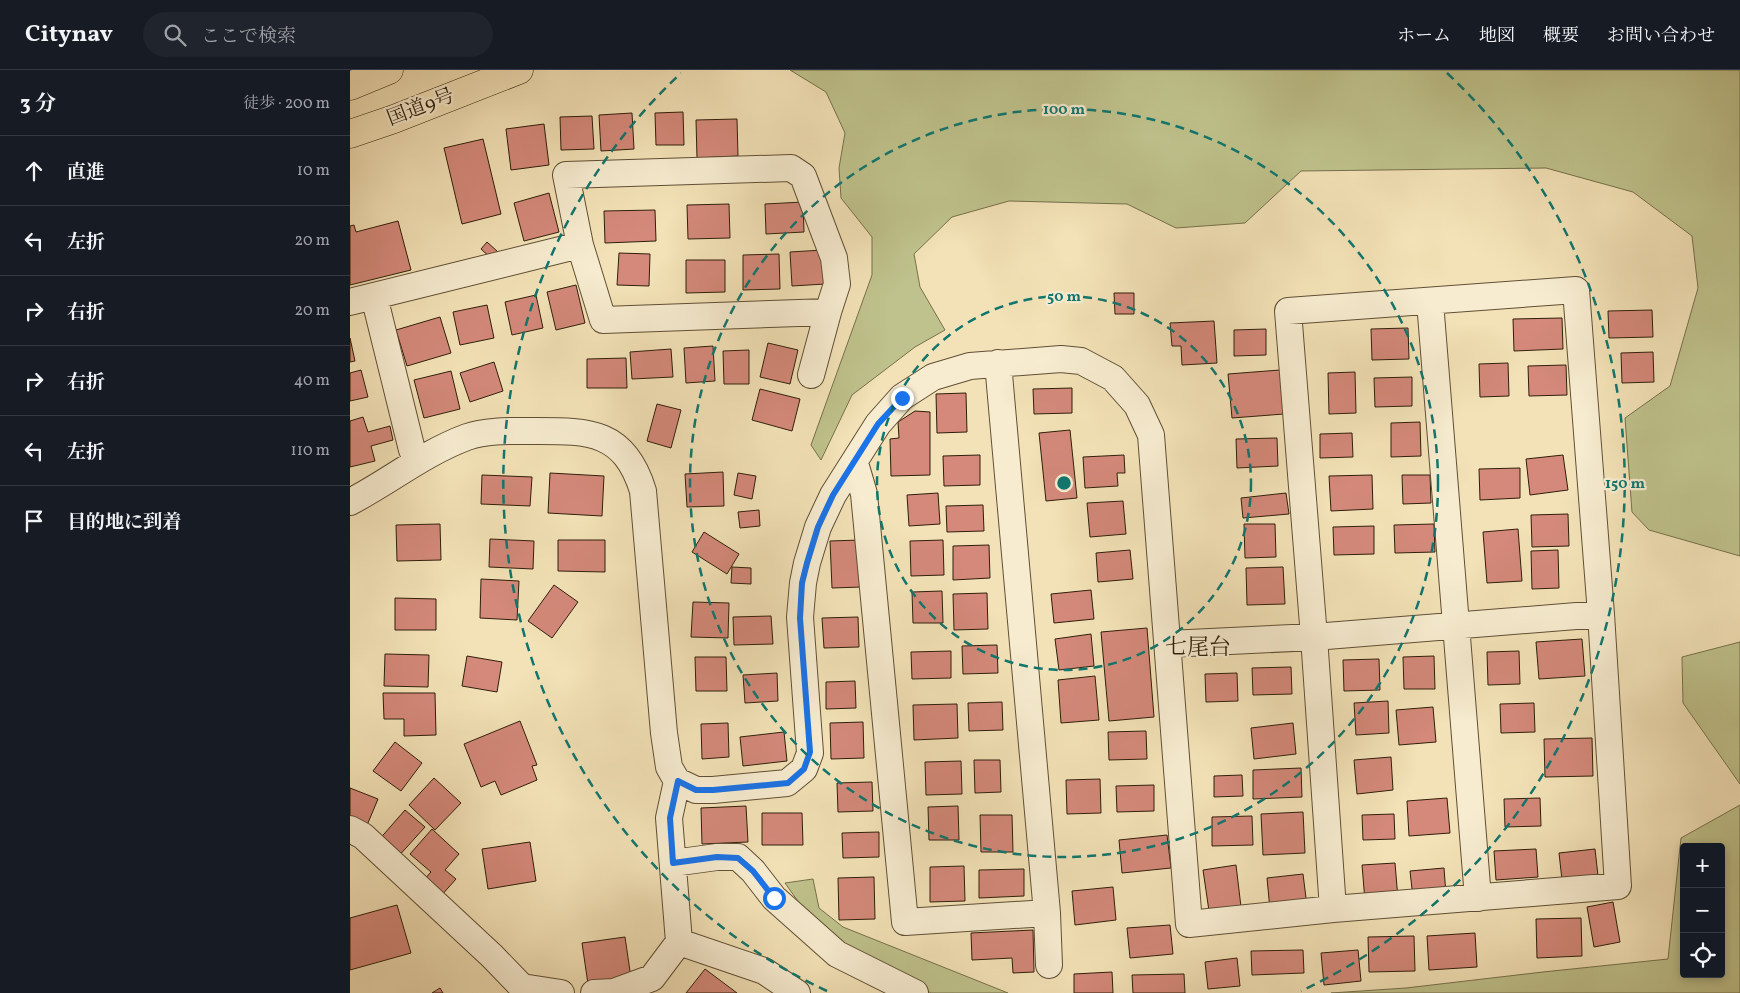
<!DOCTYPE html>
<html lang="ja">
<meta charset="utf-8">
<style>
:root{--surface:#171b24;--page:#20242c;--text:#f1f3f6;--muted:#9ea1a6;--line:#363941}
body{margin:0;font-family:Vollkorn,"Noto Serif JP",serif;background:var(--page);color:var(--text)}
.controls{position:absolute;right:15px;bottom:15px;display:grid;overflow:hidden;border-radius:5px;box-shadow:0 2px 8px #0003}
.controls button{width:45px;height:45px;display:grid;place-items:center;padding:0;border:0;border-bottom:1px solid var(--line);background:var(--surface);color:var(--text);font:25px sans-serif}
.stop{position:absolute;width:15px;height:15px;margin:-11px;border:4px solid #1a73e8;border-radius:50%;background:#fff}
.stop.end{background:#1a73e8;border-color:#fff;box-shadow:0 1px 5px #0008}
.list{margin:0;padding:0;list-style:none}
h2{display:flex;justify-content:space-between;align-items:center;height:65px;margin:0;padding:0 20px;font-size:21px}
h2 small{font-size:16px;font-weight:400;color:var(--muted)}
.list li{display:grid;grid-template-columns:32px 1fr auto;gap:15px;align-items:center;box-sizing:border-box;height:70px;padding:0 20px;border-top:1px solid var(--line)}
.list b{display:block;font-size:19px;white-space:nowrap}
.list em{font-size:16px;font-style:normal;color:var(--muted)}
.icon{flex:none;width:28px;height:28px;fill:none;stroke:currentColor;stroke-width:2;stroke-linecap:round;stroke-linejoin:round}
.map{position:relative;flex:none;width:1390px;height:923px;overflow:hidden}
header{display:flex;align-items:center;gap:30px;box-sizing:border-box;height:70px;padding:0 25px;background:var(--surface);border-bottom:1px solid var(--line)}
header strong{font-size:24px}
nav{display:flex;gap:28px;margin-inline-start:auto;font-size:18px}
.search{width:350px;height:45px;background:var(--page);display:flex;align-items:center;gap:12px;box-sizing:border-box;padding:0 18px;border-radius:28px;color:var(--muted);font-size:19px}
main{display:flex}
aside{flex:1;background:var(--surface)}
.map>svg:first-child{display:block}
.green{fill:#bfc28c;stroke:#77704b;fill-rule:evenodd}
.building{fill:#d4897a;stroke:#2f1e0a}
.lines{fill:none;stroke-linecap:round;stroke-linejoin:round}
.minor-casing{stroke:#604f35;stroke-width:28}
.highway-casing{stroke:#2f1e0a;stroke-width:29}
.minor{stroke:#f7ecd0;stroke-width:26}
.highway{stroke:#f3e2b7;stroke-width:28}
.route{stroke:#1a73e8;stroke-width:6}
.ring{fill:none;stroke:#0f766e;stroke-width:2.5;stroke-dasharray:9 6}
.labels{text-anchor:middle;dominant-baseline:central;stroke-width:4.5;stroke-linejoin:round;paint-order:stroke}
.street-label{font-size:20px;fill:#2f1e0a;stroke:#f7ecd0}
.quarter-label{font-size:22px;fill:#2f1e0a;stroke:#f7ecd0}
.centre{fill:#0f766e;stroke:#f7ecd0;stroke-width:2.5}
.ring-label{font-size:15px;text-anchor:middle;font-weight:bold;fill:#0f766e;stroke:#f7ecd0;stroke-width:4.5;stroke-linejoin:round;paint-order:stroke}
</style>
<header>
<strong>Citynav</strong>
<div class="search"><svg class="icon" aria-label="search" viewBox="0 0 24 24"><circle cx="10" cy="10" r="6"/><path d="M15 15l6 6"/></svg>ここで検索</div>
<nav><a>ホーム</a><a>地図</a><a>概要</a><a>お問い合わせ</a></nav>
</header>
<main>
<aside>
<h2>3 分<small>徒歩 · 200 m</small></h2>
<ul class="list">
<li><svg class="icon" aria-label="ahead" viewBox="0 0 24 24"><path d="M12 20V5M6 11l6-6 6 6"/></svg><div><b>直進</b></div><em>10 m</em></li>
<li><svg class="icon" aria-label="left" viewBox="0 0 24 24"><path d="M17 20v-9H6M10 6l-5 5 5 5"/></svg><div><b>左折</b></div><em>20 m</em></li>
<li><svg class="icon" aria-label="right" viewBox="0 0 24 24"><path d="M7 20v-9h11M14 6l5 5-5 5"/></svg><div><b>右折</b></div><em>20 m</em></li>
<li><svg class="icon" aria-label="right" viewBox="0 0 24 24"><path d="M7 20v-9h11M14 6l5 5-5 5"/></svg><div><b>右折</b></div><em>40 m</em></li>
<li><svg class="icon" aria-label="left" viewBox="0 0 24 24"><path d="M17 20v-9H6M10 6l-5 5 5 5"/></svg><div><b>左折</b></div><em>110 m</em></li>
<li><svg class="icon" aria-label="arrive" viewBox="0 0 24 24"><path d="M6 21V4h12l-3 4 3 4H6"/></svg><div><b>目的地に到着</b></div></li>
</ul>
</aside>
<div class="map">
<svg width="1390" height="923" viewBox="0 0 1390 923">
<rect width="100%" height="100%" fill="#f3e2b7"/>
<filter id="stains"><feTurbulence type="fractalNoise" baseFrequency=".004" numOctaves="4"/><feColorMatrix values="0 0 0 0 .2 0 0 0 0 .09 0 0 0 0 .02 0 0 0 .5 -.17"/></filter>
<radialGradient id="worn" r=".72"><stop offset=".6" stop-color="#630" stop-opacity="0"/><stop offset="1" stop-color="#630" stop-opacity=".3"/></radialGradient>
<path class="green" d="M440 0H1390V486L1299 460 1282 442 1275 348 1320 316 1348 218 1342 166 1283 122 1196 98 951 101 895 153 826 158 777 134 659 131 602 147 564 184 570 217 595 260 565 277 502 325 471 390 461 375 522 205V167L491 128 489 98 495 63 476 22Z
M1390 572V714L1333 633 1332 587Z
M1390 735V923H981L1056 918 1193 902 1318 889 1331 768ZM1334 777H1371V904H1334Z
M463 809 469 838 493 857 658 923H581L490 872 452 837 435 813Z"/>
<path class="building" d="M333 42 334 75H306L305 43Z
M282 43 284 79 251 81 249 45Z
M242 46 244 79 211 80 210 47Z
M387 49 388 86 347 88 346 50Z
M194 54 199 95 161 100 156 59Z
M133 69 151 144 112 154 94 78Z
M199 123 209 162 174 171 164 133Z
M453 132 454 162 416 164 415 134Z
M379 134 380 168 338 169 337 135Z
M305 140 306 171 255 173 254 141Z
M48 151 61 200 0 215V156L4 155 6 162Z
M137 172 148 182 142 189 131 179Z
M473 180 475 214 442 216 440 182Z
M269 183 300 184 299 216 267 215Z
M429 184 430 219 393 220V185Z
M336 190H375V222L336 223Z
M226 215 235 253 206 260 197 222Z
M764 223H784V244H765Z
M186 225 193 258 162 265 155 232Z
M137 235 144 268 110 275 103 242Z
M1302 240 1303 267 1259 268 1258 241Z
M90 247 101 283 57 296 46 260Z
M1212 248 1213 279 1164 281 1163 249Z
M864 251 867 293 832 295 831 276H822L820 253Z
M1058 258 1059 289 1022 290 1021 259Z
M916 259V285L884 286V260Z
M0 268 5 291 0 292Z
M418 273 448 280 440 314 410 307Z
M363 276 365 311 336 313 334 278Z
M321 279 323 307 282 309 280 282Z
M399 280V314H374L373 281Z
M1303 282 1304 312 1272 313 1271 283Z
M276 288 277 318H237V289Z
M144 292 153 321 120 332 110 303Z
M1158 293 1159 326 1130 327 1129 294Z
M1216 295 1217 325 1179 326 1178 296Z
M11 300 18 327 0 331V303Z
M930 300 934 344 882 348 878 304Z
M101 301 110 339 74 348 64 310Z
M1005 302 1006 343 979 344 978 303Z
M1062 307V336L1025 337 1024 308Z
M722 318V343L684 344 683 319Z
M410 319 450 329 442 361 402 350Z
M616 323 617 362 587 363 586 324Z
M307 334 331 340 321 378 297 371Z
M565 341 580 342V405L541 406 540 369 549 368 548 352Z
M13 347 18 362 40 356 43 370 21 376 25 391 0 397V351Z
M1070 352 1071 386 1041 387V353Z
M720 360 727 428 696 431 689 363Z
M1002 363 1003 387 970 388V364Z
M927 368 928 396 887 398 886 369Z
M630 385V415L594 416 593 386Z
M774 385 775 403H767L768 416 735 418 733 387Z
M1213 385 1218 420 1180 425 1176 389Z
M1170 398V428L1130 430 1129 399Z
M373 402 374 436 337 437 335 404Z
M200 403 254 406 252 446 198 443Z
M388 403 406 406 402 429 384 425Z
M132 405 182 407 180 436 131 434Z
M1022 405 1023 439 981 441 979 406Z
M1052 405H1080L1081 433 1053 434Z
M588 423 590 454 559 456 557 425Z
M936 423 939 444 893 448 891 428Z
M773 431 776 464 740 467 737 433Z
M633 435 634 461 597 462 596 436Z
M409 440 410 456 390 458 388 442Z
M1218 444 1219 476 1182 477 1181 445Z
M90 454 91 490 47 491 46 455Z
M894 454H925L926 487 895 488Z
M1084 454 1085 482 1045 483 1044 455Z
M1024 456V484L984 485 983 457Z
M1168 459 1172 511 1137 513 1133 462Z
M354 462 389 484 377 504 342 482Z
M140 469 184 471 183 499 139 497Z
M208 470H255V502L208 501Z
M510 470 512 517 482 518 480 471Z
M593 470 594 505 561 506 560 471Z
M639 475 640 508 603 510V476Z
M780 480 783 509 748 512 746 483Z
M1208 480 1209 518 1182 519 1181 481Z
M382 497 401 498V514L381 513Z
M933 497 935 534 897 535 896 498Z
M131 509 169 511 167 550 130 548Z
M204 515 228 532 202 568 178 551Z
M741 520 744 549 704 553 701 524Z
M592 521 593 553H563L562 522Z
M637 523 638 559 604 560 603 524Z
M45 528 86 529V560H45Z
M343 532 379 533 378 568 341 567Z
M421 546 423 574 384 575 383 547Z
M508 547 509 577 474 578 472 548Z
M797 558 804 647 759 651 751 562Z
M741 564 744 596 709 600 705 569Z
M1232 569 1235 606 1189 609 1186 572Z
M647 575 648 603 613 604 612 576Z
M601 581V608L562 609 561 582Z
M1169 581 1170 614 1138 615 1137 582Z
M35 584 79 585 78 617 34 616Z
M117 586 152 592 147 622 112 616Z
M1084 586 1085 619H1054L1053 587Z
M345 587H376L377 621H346Z
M1029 589 1030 620 994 621 993 590Z
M941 597 942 624 903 625 902 598Z
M427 603 428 631 395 633 393 605Z
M887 603 888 631 856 632 855 604Z
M745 606 749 650 711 653 708 610Z
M505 611 506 638 476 639V612Z
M33 623H85L86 665 54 666V649H34Z
M1038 631 1039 663 1006 665 1004 633Z
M652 632 653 660 619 661 618 633Z
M1184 633 1185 662 1151 663 1150 634Z
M607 634 608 668 564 670 563 635Z
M1083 637 1086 672 1049 675 1046 640Z
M170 651 187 695 182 696 187 710 151 725 145 711 131 717 114 674Z
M513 652 514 688 481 689 480 653Z
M378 653 379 687 352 689 351 654Z
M943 653 946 684 904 689 901 658Z
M796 661 797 689 759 690 758 662Z
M434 662 437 691 393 696 390 667Z
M1242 668 1243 706 1195 707 1194 669Z
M45 672 72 693 51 721 23 701Z
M1041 687 1043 720 1007 724 1004 690Z
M624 690H650L651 722 625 723Z
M611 691 612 724 576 725 575 692Z
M951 698 952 727 903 729V700Z
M892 705 893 726 864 727V706Z
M84 708 111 733 85 760 59 735Z
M750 709 751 743 717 744 716 710Z
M522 712 523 741 488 742 487 713Z
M804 715V741L767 742 766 716Z
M0 718 28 729 15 760 0 754Z
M1097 728 1100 763 1059 766 1057 731Z
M1190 728 1191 756 1155 757 1154 729Z
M396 736 398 772 352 774 351 738Z
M608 736 609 770H579L578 737Z
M55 740 75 757 46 789 27 772Z
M953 742 955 783 913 785 911 744Z
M412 743H452L453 775H412Z
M1044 744 1045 769 1013 770 1012 745Z
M630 745H662L663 782H631Z
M902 746 903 775 862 776V747Z
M82 759 109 784 95 800 106 809 90 827 72 812 81 802 60 784Z
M529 762V787L493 788 492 763Z
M817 765 821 798 772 803 769 770Z
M180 772 186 811 138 819 132 779Z
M1186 779 1188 807 1146 810 1144 781Z
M1245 779 1248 806 1212 810 1209 783Z
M1045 793 1048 829 1015 831 1012 795Z
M886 795 891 837 859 841 853 800Z
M614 796 615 831 580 832V797Z
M1094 798 1096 825 1063 828 1060 801Z
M674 799V826L629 828V800Z
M953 804 957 836 920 840 917 808Z
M524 807 525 849 489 850 488 808Z
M763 817 766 850 725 855 722 821Z
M1263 832 1270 872 1244 877 1237 837Z
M47 835 61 883 0 900V848Z
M1231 848 1232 886 1187 888 1186 849Z
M820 855 823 884 780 888 777 858Z
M683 860 684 902 663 903 662 888 622 890 621 863Z
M1125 863 1127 897 1079 900 1077 866Z
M1064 866 1065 901 1019 902 1018 867Z
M275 867 281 908 238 914 232 873Z
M953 880 954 903 902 905 901 881Z
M1008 880 1011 911 974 915 971 883Z
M887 888 890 916 858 919 855 892Z
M355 899 387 923H336Z
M762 902 763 923H724V904Z
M834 904 835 923H783L782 905Z
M90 918 93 923H82Z"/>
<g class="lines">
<defs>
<path id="minor" d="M230 175 253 250 478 242 461 305
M24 226 62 380 70 389
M0 232 230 175 216 105 441 98 453 106 484 188 487 214 478 242
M1080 232 1128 828
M648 293 697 843 699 895
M505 393 514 424 555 852 697 843
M0 432C40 411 74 383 117 367 137 360 161 361 182 361 237 361 274 359 293 421L314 663 319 697 327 711 346 720H363L437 713 454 699 460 683 450 547 453 513 457 493 468 457 483 425 528 354 552 327 583 307 620 296 711 289 731 291 763 308 787 335 801 365 839 854 983 839 1268 816 1251 544 1226 220 938 241 964 567 983 839
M818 574 964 567 1251 544
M327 711 319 748 329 872
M0 759 13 766 142 886 172 917 174 923
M323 793 367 787H388L403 801 424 828 487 884 565 923
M172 917 211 923
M244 923 264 922 302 908 329 872 414 901 447 923"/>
<path id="highway" d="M0 16 39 0
M0 64 44 49 169 0"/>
</defs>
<use href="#minor" class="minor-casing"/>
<use href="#highway" class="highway-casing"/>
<use href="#minor" class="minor"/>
<use href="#highway" class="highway"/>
</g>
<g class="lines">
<path class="route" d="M424 828 403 801 388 788 367 787 323 793 320 748 328 711 346 720H363L438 713 454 699 460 682 450 548 452 513 457 493 468 457 483 425 528 354 552 328"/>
</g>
<g class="ring">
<circle cx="714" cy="413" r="187"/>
<circle cx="714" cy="413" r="374"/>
<path d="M477 921A561 561 0 0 1 331 3M1097 3A561 561 0 0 1 951 921"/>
</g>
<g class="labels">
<g class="street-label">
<text transform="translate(71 38) rotate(-21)">国道9号</text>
</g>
<g class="quarter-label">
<text x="848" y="578">七尾台</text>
</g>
</g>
<circle cx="714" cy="413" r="8" class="centre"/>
<g class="ring-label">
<text x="714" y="44">100 m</text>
<text x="714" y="231">50 m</text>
<text x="1275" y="418">150 m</text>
</g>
<rect width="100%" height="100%" filter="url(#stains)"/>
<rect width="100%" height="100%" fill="url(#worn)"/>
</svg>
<div class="controls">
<button>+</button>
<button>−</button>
<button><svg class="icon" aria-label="locate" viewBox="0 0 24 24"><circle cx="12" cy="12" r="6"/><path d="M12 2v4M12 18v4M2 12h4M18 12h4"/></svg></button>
</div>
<div class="stop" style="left:424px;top:828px"></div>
<div class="stop end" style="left:552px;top:328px"></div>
</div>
</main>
